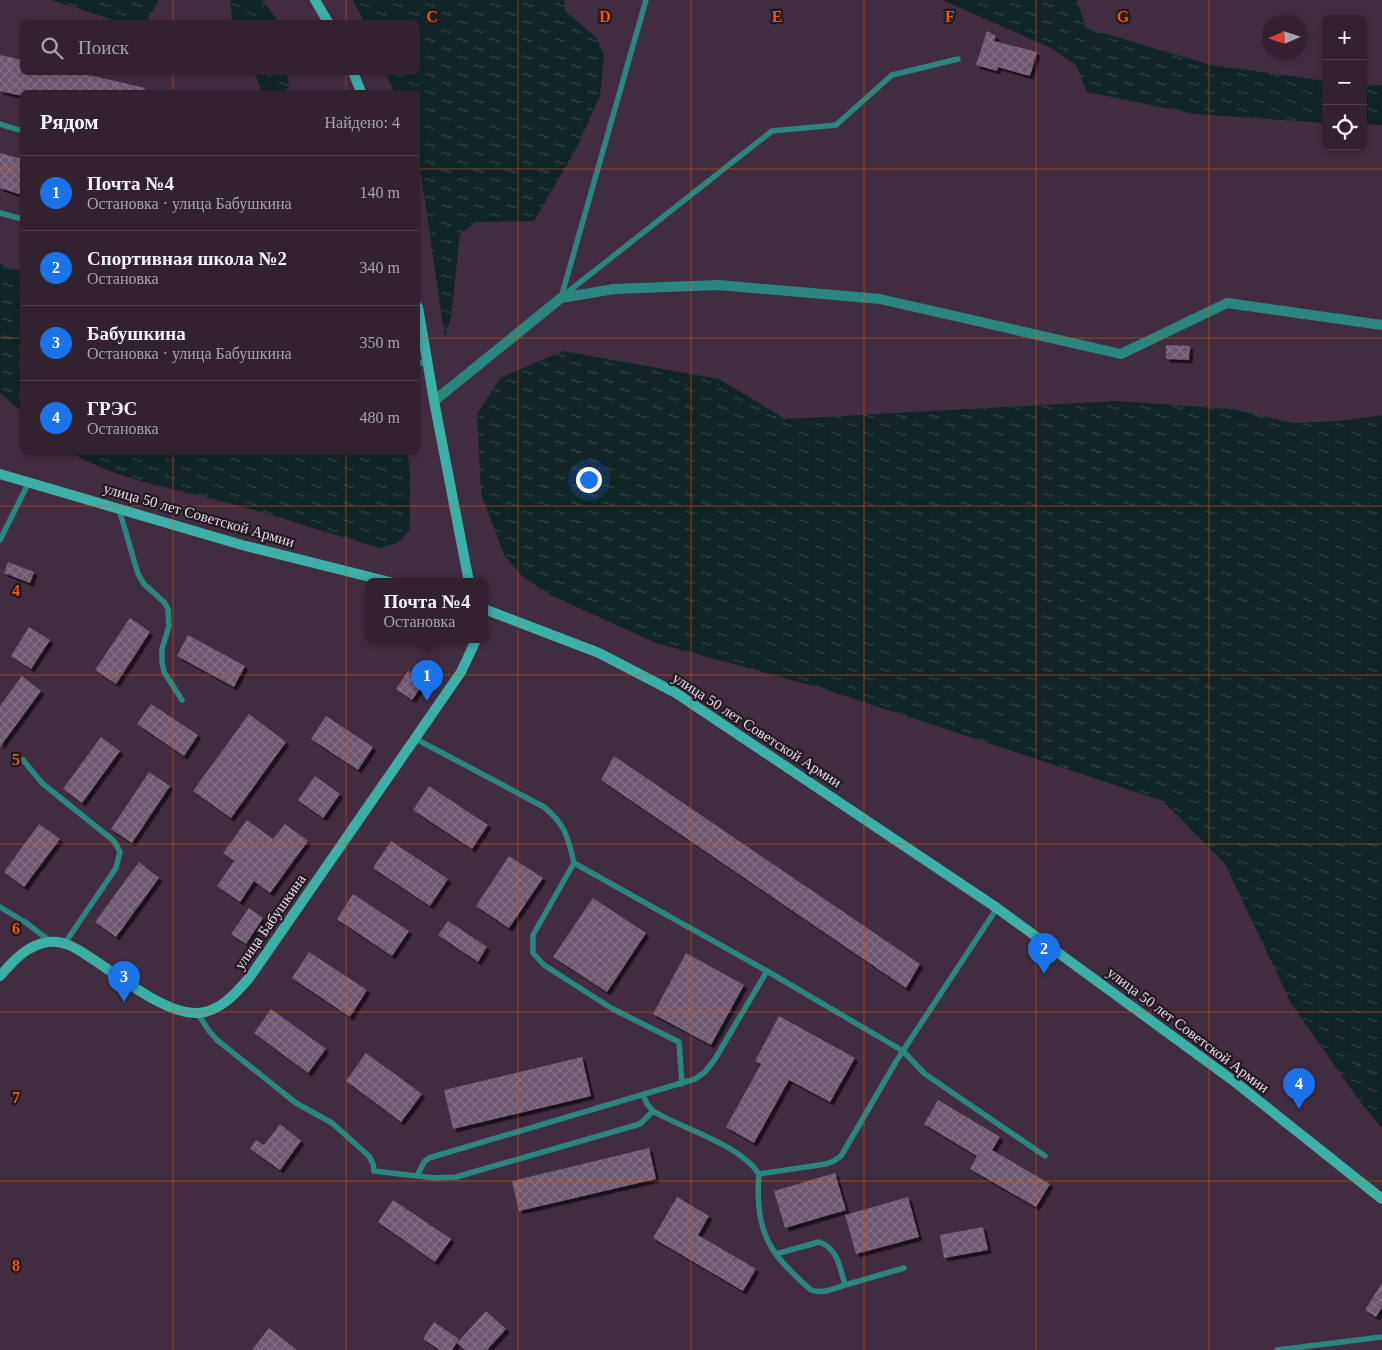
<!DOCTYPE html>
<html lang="ru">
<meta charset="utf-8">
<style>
:root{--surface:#322230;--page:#3a2a38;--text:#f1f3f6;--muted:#a8a4ab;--line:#4d3f4c;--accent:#1a73e8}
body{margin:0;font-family:"Times New Roman",serif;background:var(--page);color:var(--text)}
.controls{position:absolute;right:15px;top:15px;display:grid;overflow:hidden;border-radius:8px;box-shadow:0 2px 8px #0003}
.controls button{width:45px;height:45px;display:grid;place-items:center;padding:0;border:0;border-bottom:1px solid var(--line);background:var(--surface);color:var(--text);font:25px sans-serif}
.compass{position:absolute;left:1262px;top:15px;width:45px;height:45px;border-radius:50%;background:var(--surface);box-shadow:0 2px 8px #0003;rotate:267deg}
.you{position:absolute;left:588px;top:479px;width:18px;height:18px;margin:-12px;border:4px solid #fff;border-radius:50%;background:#1a73e8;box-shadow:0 0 0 8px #1a73e833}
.badge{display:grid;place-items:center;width:32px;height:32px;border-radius:50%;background:var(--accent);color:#fff;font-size:16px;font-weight:700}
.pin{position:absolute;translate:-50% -41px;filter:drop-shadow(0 1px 2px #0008)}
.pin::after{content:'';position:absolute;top:26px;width:18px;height:15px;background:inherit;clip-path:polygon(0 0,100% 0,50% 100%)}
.popup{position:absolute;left:366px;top:578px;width:122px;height:65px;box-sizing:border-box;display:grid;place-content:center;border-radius:8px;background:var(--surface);filter:drop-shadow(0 1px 4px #0005);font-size:16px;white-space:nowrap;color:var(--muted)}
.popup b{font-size:19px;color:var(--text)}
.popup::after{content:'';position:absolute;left:50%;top:100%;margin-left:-10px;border:10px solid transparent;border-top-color:var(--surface)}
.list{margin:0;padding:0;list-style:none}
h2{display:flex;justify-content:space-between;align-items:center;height:65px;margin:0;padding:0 20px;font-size:21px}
h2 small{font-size:16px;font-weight:400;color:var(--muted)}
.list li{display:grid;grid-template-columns:32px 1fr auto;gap:15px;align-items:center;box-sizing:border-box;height:75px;padding:0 20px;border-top:1px solid var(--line)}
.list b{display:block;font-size:19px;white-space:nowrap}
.list p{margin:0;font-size:16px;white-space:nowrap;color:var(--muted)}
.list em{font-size:16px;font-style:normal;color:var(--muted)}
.icon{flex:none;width:28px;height:28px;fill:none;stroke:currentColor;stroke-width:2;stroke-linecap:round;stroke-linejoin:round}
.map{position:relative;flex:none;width:1382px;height:1350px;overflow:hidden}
.search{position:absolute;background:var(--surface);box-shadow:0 2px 8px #0003;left:20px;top:20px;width:400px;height:55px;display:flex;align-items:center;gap:12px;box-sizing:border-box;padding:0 18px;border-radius:8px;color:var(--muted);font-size:19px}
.panel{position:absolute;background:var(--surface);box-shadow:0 2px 8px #0003;left:20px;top:90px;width:400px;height:365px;border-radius:8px}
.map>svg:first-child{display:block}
.water{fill:url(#water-ripples)}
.building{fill:url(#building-cross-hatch);filter:url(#shadow)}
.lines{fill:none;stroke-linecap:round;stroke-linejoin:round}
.lane{stroke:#2b8680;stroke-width:5.5}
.street{stroke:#2b8680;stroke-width:10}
.secondary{stroke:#3cafa7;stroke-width:10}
.grid{fill:none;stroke:#e8590c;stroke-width:1;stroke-opacity:0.55}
.labels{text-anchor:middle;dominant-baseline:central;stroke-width:4.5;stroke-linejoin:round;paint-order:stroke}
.street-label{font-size:15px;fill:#eadce8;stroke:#221921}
.grid-label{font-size:16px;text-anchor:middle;font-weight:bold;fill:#e8590c;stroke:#221921;stroke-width:4.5;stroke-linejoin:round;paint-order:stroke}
</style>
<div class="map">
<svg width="1382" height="1350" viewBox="0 0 1382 1350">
<defs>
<pattern id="water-ripples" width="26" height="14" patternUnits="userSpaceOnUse" patternTransform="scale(1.25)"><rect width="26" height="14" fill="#122526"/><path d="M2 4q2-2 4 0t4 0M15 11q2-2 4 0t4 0" fill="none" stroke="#354446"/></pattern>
<pattern id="building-cross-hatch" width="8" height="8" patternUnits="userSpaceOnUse" patternTransform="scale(1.25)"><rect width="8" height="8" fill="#6e596f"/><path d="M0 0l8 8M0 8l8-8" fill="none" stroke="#837084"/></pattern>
<filter id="shadow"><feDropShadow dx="3.5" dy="3.5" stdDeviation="0" flood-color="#0009"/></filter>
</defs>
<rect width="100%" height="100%" fill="#422d40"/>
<path class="water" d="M51 0H159L146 22H120Z
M230 0H262L279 22H230L232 17Z
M353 0H564L565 11 596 37 604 55 600 96 576 149 534 221 475 222 460 235 451 317 445 338 418 155V92H394L386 73 418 72V22H364Z
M942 0H1077L1086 28 1211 65 1326 81V123L1194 114 1087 92 1076 65 1051 48Z
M249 73H287L289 87 282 92H262L256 76Z
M1382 85V125L1363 124V86Z
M0 264 22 272V412L0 393Z
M563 351 719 379 785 419 1117 401 1231 409 1294 423 1339 421 1382 415V1128L1360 1102 1291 1003 1225 864 1163 801 821 688 656 643 548 594 522 576 504 555 481 494 477 414 500 378Z
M72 453H407L410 468V529L398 543 379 548C330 534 281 517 232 504 183 490 115 480 72 453Z"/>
<path class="building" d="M987 31 996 36 994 41 1037 52 1030 76 998 67 997 71 976 65Z
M0 55 22 60V72H76L145 88 144 92H22V96L0 91Z
M0 153 22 159V195L0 188Z
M1166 345 1190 346 1189 360 1166 359Z
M8 562 34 572 30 583 4 573Z
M130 618 150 632 116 684 95 670Z
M29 627 50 640 31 669 11 656Z
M188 635 245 666 234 687 177 656Z
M408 671 424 682 412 700 396 689Z
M22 676 41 691 0 747V706Z
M151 704 198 735 184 756 137 724Z
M249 714 286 742 231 818 193 791Z
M326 716 373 747 358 770 311 739Z
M101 737 120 751 82 803 63 789Z
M614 756 920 964 906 988 601 780Z
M149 772 170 786 132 843 111 829Z
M315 776 340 794 323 818 298 800Z
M429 786 488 825 472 849 413 810Z
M247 820 273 839 285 824 308 841 270 893 254 881 240 902 217 886 234 861 223 853Z
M39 824 60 839 24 887 4 872Z
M391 841 448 879 430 906 373 868Z
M509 856 543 878 509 928 476 906Z
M139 862 159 878 116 937 95 922Z
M353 894 409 931 392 956 337 919Z
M593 898 646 933 607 992 553 957Z
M249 908 263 918 246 944 231 934Z
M448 921 487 947 478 962 438 935Z
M309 952 367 990 350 1017 292 978Z
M686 953 744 985 711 1045 653 1014Z
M271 1009 326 1049 308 1073 254 1033Z
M779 1016 855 1058 830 1102 789 1080 754 1143 726 1127 761 1064 755 1061Z
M366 1053 422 1094 401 1122 346 1081Z
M582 1057 591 1096 453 1129 444 1090Z
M938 1100 1000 1137 992 1150 1050 1184 1036 1207 970 1169 977 1156 924 1124Z
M280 1124 301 1141 280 1170 250 1149 256 1140 264 1145Z
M649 1148 656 1179 519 1211 512 1181Z
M835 1173 846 1210 785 1228 774 1191Z
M677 1197 709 1216 698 1235 756 1269 743 1291 653 1238Z
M908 1197 919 1237 856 1254 845 1215Z
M393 1200 451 1239 435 1262 378 1222Z
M983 1227 988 1250 944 1258 940 1235Z
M1382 1283V1307L1376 1317 1365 1310Z
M486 1311 506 1329 487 1350H465L457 1343Z
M434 1322 459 1339 452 1350H440L423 1339Z
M269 1328 297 1350H252Z"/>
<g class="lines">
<path class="lane" d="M0 124 22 131
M0 213 22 219
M564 295 772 131 836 125 892 75 958 59
M561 298 646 0
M418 362 428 365
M119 509 138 574 144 584 164 602 168 609 169 626 162 649V661L164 672 182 700
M0 540 29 482
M416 739 544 807C565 824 568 837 574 863L533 935V953L544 965 611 1008 679 1042 682 1084
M23 760 42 783 114 841 120 852 116 868 65 943
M574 863 767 971 903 1051 925 1074 1045 1156
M0 907 25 922 50 941
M198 1014 209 1031 217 1040 296 1103 332 1123 369 1156 373 1164 374 1171 435 1178 456 1177 640 1124 653 1111 647 1104 643 1094
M653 1111C685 1130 739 1144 759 1174
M417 1176 424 1162 429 1158 695 1079 705 1072 715 1059 767 971
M776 1254 819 1242C838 1248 840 1268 845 1285 833 1289 823 1294 811 1290 798 1279 776 1258 769 1243 758 1222 757 1196 759 1174L826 1164 834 1161 841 1156 897 1060 997 908
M845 1285 904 1268
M1277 1350 1382 1337"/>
<path class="street" d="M434 401 561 298 614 289 719 285 880 299 1121 354 1227 303 1382 325"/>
<path class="secondary" d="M315 0 328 22
M353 72 361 92
M418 307 434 401 469 582
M0 474 242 545 390 582
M484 609 599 653 676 693 997 908 1235 1082 1382 1199
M0 976C13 961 28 944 49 942 65 940 79 950 91 958 118 975 165 1015 198 1013 220 1012 236 993 250 977L461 672 476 640"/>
</g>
<path class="grid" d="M173 0V22M346 0V22M518 0V1350M691 0V1350M864 0V1350M1036 0V1350M1209 0V1350M173 72V92M346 72V92M0 169H22M418 169H1382M0 338H22M418 338H1382M173 452V1350M346 452V1350M0 506H1382M0 675H1382M0 844H1382M0 1012H1382M0 1181H1382"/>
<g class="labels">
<g class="street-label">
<text transform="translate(199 515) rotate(16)">улица 50 лет Советской Армии</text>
<text transform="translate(757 730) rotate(33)">улица 50 лет Советской Армии</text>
<text transform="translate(270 922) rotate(-55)">улица Бабушкина</text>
<text transform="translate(1188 1030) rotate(37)">улица 50 лет Советской Армии</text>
</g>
</g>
<g class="grid-label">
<text x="432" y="22">C</text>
<text x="605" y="22">D</text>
<text x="777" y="22">E</text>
<text x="950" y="22">F</text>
<text x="1123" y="22">G</text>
<text x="16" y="596">4</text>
<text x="16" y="765">5</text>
<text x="16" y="934">6</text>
<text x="16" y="1103">7</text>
<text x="16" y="1271">8</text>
</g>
</svg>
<div class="controls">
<button>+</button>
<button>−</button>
<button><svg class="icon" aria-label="locate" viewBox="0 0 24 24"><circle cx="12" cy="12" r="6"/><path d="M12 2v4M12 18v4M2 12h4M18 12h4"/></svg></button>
</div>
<svg class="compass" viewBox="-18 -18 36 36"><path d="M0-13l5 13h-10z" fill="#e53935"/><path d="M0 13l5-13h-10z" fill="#a8a4ab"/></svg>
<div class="you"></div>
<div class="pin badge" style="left:427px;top:701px">1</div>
<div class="popup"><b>Почта №4</b>Остановка</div>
<div class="pin badge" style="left:1044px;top:974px">2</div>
<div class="pin badge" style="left:124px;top:1002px">3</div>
<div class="pin badge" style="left:1299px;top:1109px">4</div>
<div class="search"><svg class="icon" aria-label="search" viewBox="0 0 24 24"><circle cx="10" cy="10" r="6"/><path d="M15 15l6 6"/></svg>Поиск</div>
<section class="panel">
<h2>Рядом<small>Найдено: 4</small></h2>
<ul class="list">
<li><span class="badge">1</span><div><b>Почта №4</b><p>Остановка · улица Бабушкина</p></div><em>140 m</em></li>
<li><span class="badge">2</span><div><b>Спортивная школа №2</b><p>Остановка</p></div><em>340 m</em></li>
<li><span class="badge">3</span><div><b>Бабушкина</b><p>Остановка · улица Бабушкина</p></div><em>350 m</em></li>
<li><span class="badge">4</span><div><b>ГРЭС</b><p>Остановка</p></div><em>480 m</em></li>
</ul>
</section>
</div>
